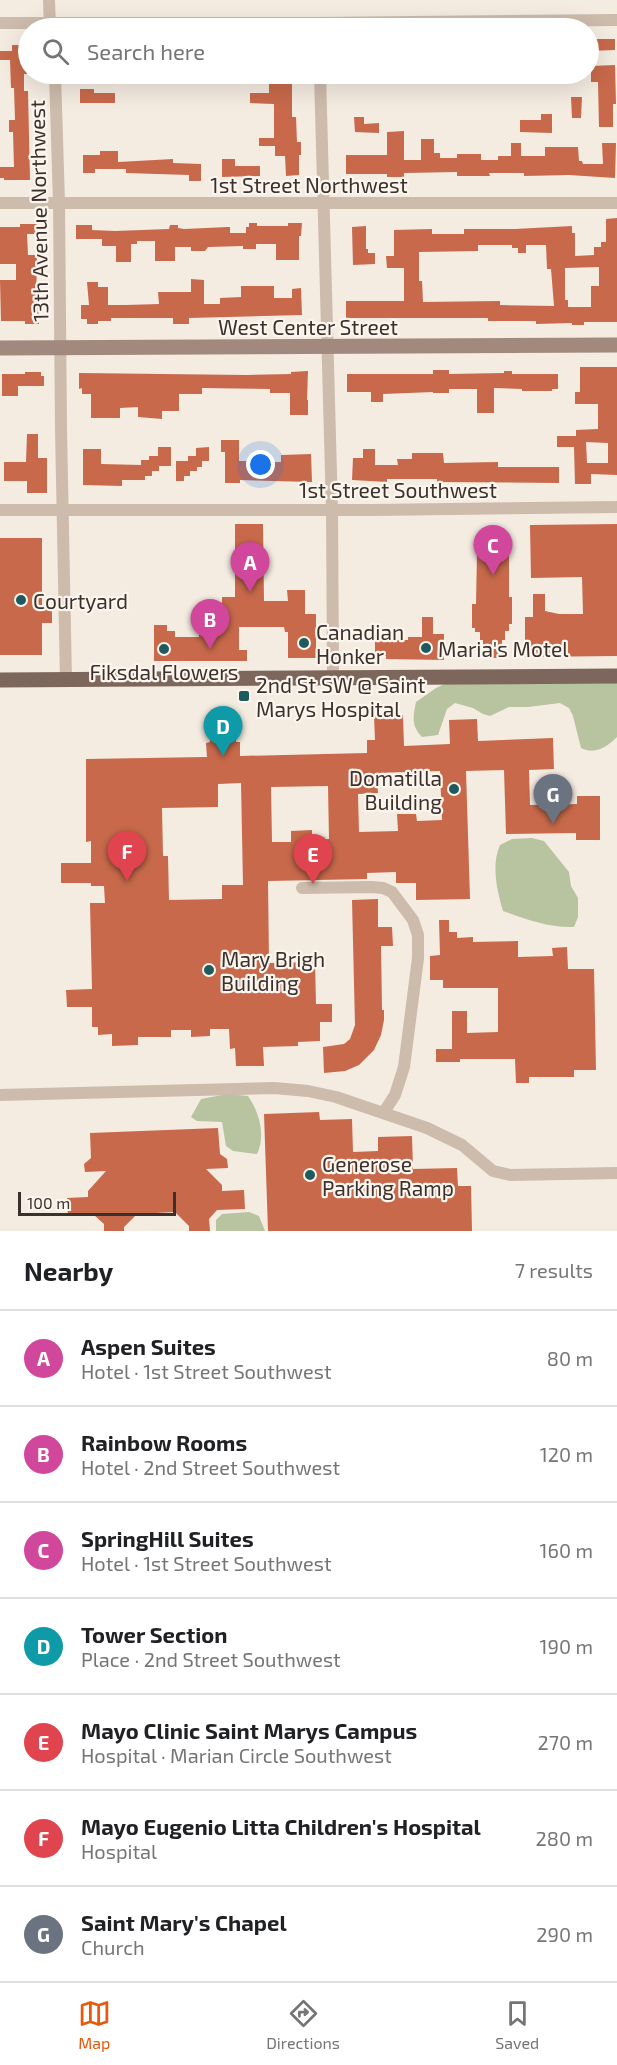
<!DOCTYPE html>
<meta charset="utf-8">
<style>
:root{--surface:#fff;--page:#f2f2f2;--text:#202124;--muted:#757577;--line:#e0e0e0;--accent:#ea580c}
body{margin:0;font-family:"Exo 2",sans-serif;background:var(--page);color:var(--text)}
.scale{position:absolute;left:18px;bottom:15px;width:158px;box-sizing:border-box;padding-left:6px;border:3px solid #3b302b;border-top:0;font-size:16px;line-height:21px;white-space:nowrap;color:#3b302b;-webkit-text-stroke:4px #fbf5ee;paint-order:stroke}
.you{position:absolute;left:261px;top:465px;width:21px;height:21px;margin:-15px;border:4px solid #fff;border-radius:50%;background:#1a73e8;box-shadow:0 0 0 9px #1a73e833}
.badge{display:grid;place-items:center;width:39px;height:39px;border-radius:50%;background:var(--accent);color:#fff;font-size:20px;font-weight:700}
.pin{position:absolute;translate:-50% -50px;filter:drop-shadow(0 2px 3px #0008)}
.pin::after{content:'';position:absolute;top:32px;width:21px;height:18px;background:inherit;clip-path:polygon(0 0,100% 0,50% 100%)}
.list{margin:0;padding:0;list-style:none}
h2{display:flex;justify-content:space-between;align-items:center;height:78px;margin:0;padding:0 24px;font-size:26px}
h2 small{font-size:20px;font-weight:400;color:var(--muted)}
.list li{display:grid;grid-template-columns:39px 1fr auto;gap:18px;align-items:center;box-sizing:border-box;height:96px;padding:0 24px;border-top:2px solid var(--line)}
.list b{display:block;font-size:22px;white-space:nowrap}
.list p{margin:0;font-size:20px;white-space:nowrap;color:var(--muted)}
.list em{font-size:20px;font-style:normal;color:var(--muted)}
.icon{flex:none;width:33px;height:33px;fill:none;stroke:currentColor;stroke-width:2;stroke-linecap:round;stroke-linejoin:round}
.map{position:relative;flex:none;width:617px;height:1231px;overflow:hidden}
.search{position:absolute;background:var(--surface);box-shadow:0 6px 24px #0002;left:18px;right:18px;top:18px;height:66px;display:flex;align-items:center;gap:15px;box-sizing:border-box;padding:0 21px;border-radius:33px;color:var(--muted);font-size:22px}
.sheet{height:750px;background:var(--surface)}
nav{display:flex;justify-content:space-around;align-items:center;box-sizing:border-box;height:84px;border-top:2px solid var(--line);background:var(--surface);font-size:16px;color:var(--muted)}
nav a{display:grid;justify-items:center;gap:3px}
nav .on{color:var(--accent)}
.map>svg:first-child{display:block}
.green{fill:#b8c4a0}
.building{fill:#c8694b;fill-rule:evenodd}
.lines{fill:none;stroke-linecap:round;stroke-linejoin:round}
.street{stroke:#cdbbac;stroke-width:12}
.secondary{stroke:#a18a7d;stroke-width:15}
.primary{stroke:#7d675c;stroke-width:15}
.poi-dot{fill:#1f5a5e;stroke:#fbf5ee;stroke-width:2}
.labels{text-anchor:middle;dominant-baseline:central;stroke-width:4.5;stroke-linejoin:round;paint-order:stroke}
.street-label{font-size:21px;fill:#3b302b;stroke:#fbf5ee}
.poi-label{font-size:21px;fill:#3b302b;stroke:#fbf5ee;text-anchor:start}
</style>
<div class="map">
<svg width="617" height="1231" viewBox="0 0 617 1231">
<rect width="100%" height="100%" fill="#f4ebe1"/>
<path class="green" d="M617 677V737C607 747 595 755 581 748L573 716 569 708 560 703 528 707H509L490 716 483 714 473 708 455 703 447 709 438 735 422 737C411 725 413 717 416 702L436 688 451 681Z
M532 838 544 841 569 872 571 886 578 898V917L574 927C549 928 526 919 503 911 497 890 491 865 500 845L512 839Z
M228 1094 248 1096C259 1112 266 1135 257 1154L233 1151 226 1146 222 1122 197 1121 191 1117 201 1099Z
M249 1212 259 1216 265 1231H216V1220L222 1214Z"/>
<path class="building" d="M588 39H615V50L588 51Z
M12 45H24L27 74H24V91H28L30 180H4V178H0V167H14L13 132H9V120H15L14 88H11L10 60H0V51H12Z
M615 65 616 104H613V127H599L598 82H591V66Z
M269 74H292V117H296L297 142H301V155H299V175L286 176 285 156H275V146H259V138H274V104L250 103V93H269Z
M80 89H94V93H115V103H80Z
M571 97H582L581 118H572Z
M541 114H552V133L520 132V120H541Z
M354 117H364V124L379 123V133L355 132Z
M404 131V160H421V139H434V153H440V158H457V154H481V160H498V156H511V143H521V156H545V147H578L579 161H582L583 164H603L602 143H616L615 178 569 175 524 176V173H489L490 176H457V172L404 173V177H387V174H346V155H387V132Z
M100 151H118V162L173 159V163L201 164V181H189V175L126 173V169H95V173H83V155H100Z
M222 159H235V166H260V176L222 177Z
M617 218V322H584V325H572V323L536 324V321H488V318H346V301H404V268H387L386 256H394V230L432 229V234H464V229H515L572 226V233H575V256L594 255V247H601V242H606V219ZM478 245H512V248H518V253H526V245H546L547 269H551L554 306 500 305V301L423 302 422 281H419V252L478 251ZM599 267V286H591V307H568V300H565V268Z
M249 223H257V226H288V223H302L301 236H299V260H276V244H256V249H243V246L208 247 205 251H191V247H175V261H155V241H137V244H131V262H116V246H102V239H76V225H92V230L115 231 169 229 170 225H178V228L184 229 228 227H230V233H246V227H249Z
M20 224H37V234H27L28 255H37L36 307H39V324H25V321H1L0 280H16V264H0V227H20Z
M366 226V249H368V253H375V264L353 265 352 227Z
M191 279 204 280V304H220V298L241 297V286H274V298H292V289L301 288 302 315 189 318V324H173V318H111V321H98V324H87V319H81V305H89L87 282H98V287H108V305H126L159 304 158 292H191Z
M580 367H617V475L591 474V484H575L574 447H557V436H576V430L598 429V404H575V392H580ZM586 442 608 443V463H587Z
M433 370H449V374L504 373V371H512V374H558V389H552V391H522V389L494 388V413H477V389H449V393H433V392L383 394V402H371V392H347V374H433Z
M308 371 307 400H308V415H290V393H270V389L202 388V394H179V411H162V419L138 417V407L120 408V418H91V394H82V388L79 389V373L246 375 291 374V372Z
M25 372H41V376H44V386H18V396H2V374H25Z
M27 434H38V458H47V493H27V481H4V462H26Z
M221 440H239V461H256V465H273V462H281V455L311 454 312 482 240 480V483H225V452H221Z
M158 447H171V466H159V471H152V476H145V480H122V486L83 485V449H101V464L141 465V460H149V456H158Z
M209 447V461H202V467H197V471H190V476H184V481H176V461H188V456H196V448Z
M363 449H375V465H398L397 459H412V453H443L444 463 498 462V467H559V483L437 482V479H387V482L352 480 353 458H363Z
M235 524H263L264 601H288L287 590H305V614H316V658H288V632H285L284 627H239V650H247V661H154V625H167V631H175V637H199V628H222V597H235Z
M617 524V656L525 657V617H533V594H545V611L559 614H583L582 577 531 578 530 525Z
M0 538H42V607H52V623H42V655H0Z
M482 547 504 548V553H509V597H512V624H509V631H505V640H502V658H483V640H480V632H475V628H472V604H476L477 553H482Z
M422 617H433V634H444V660L386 659V656H375V640H408V637H422Z
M403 715 404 746 450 744 449 720 477 719 478 741 553 738 554 769 529 770 530 805 577 804V796H600V840H576V833L506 834 504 770 466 771 470 899 416 900V883H396V872L367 873V879L268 881 269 963 315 962 316 1004H332V1022H320V1041L298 1042V1046L263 1047 264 1066H236L235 1048 230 1049 229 1029H210V1036L191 1037V1030H171V1037H138V1045L112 1046V1034L98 1035V1027H92V1007H67L66 990 92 989 90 903H105L104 886H91V883H61V863H91V841L86 842V759L207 757 206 743 210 742V736H217V730L227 729 228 736 236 735V742H240V756L367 753V740H375L374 716ZM440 771 442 820 417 821 416 814H397L398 831 359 832 358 794 378 793 377 773ZM241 783 243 885H222V899L169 900 168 856H163L162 808 218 807V784ZM328 786 329 839 312 840V830L291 831V842H272L271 787Z
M378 899V927H392L393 946H381L382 1010H384V1020L381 1035 374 1050 359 1065 345 1071 324 1073 323 1047 344 1044 350 1039 355 1025 352 900Z
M439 920H449V932H457V938L473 937V942L518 941V957L553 956 552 948 567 947 568 969H594L596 1070H574V1077H529V1083H516L515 1059H460V1062H436V1049H452V1011H467V1033L498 1032V988H443V980H430V956L440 955Z
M319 1112 320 1120 352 1119 353 1152 378 1151V1137L412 1136 413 1169 457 1168 458 1186H471L472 1231H268L264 1114Z
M218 1128 220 1154 227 1159 228 1168 206 1169 222 1185V1191L244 1190 245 1209 217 1210 209 1219 210 1231H189V1226L175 1212 137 1214 124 1227V1231H104V1224L94 1215 68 1216 67 1198 88 1197V1191L106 1171 85 1172 84 1164 91 1158 90 1133Z"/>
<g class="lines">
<path class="street" d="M49 0 50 28
M0 23H318L617 20
M55 74 59 203 61 429 66 680
M320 74 332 510 333 678
M0 203H617
M0 510H373L617 507
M302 888 371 887 383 888 392 892 413 920 418 935V958L404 1067 395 1095 384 1112
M0 1095 274 1088 308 1091 336 1097 427 1128 462 1145 493 1171 510 1175 617 1173"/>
<path class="secondary" d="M0 348 617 345"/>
<path class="primary" d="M0 680 617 676"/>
</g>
<g class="poi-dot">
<circle cx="21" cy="600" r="6"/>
<circle cx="304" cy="643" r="6"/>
<circle cx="426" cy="648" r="6"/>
<circle cx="164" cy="649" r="6"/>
<rect x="238" y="690" width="12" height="12" rx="3"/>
<circle cx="454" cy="789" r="6"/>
<circle cx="209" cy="970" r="6"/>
<circle cx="310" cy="1175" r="6"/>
</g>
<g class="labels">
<g class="street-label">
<text x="309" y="184">1st Street Northwest</text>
<text transform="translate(38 211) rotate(-91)">13th Avenue Northwest</text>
<text x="308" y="326">West Center Street</text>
<text x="398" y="489">1st Street Southwest</text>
</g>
<g class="poi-label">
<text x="33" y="600">Courtyard</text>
<text x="316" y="631">Canadian<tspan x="316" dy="24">Honker</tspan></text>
<text x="438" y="648">Maria's Motel</text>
<text x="164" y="671" text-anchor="middle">Fiksdal Flowers</text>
<text x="256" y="684">2nd St SW @ Saint<tspan x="256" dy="24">Marys Hospital</tspan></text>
<text x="442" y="777" text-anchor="end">Domatilla<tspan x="442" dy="24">Building</tspan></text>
<text x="221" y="958">Mary Brigh<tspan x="221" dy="24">Building</tspan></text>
<text x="322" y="1163">Generose<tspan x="322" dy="24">Parking Ramp</tspan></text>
</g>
</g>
</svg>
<div class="scale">100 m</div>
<div class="you"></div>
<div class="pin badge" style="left:250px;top:592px;background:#d1479c">A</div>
<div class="pin badge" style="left:210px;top:649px;background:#d1479c">B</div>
<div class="pin badge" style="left:493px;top:575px;background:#d1479c">C</div>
<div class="pin badge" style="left:223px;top:756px;background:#0f9aa8">D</div>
<div class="pin badge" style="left:313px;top:884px;background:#e0444e">E</div>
<div class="pin badge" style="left:127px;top:881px;background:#e0444e">F</div>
<div class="pin badge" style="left:553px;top:824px;background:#6b7280">G</div>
<div class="search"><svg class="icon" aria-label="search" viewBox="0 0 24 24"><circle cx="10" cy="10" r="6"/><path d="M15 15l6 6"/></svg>Search here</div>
</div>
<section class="sheet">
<h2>Nearby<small>7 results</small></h2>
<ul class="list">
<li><span class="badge" style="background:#d1479c">A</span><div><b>Aspen Suites</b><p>Hotel · 1st Street Southwest</p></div><em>80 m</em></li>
<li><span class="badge" style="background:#d1479c">B</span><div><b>Rainbow Rooms</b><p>Hotel · 2nd Street Southwest</p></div><em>120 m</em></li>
<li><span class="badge" style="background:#d1479c">C</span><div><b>SpringHill Suites</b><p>Hotel · 1st Street Southwest</p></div><em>160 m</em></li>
<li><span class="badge" style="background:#0f9aa8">D</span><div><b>Tower Section</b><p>Place · 2nd Street Southwest</p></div><em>190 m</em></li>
<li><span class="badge" style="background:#e0444e">E</span><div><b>Mayo Clinic Saint Marys Campus</b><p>Hospital · Marian Circle Southwest</p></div><em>270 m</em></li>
<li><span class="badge" style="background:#e0444e">F</span><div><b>Mayo Eugenio Litta Children's Hospital</b><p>Hospital</p></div><em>280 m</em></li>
<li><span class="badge" style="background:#6b7280">G</span><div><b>Saint Mary's Chapel</b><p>Church</p></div><em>290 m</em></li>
</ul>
</section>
<nav>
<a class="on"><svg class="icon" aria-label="map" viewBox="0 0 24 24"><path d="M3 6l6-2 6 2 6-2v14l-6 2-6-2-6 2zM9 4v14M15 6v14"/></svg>Map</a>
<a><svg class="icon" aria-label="directions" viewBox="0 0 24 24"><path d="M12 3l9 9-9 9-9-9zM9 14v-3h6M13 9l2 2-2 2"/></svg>Directions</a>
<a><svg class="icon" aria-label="saved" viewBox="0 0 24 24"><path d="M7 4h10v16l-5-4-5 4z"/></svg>Saved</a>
</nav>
